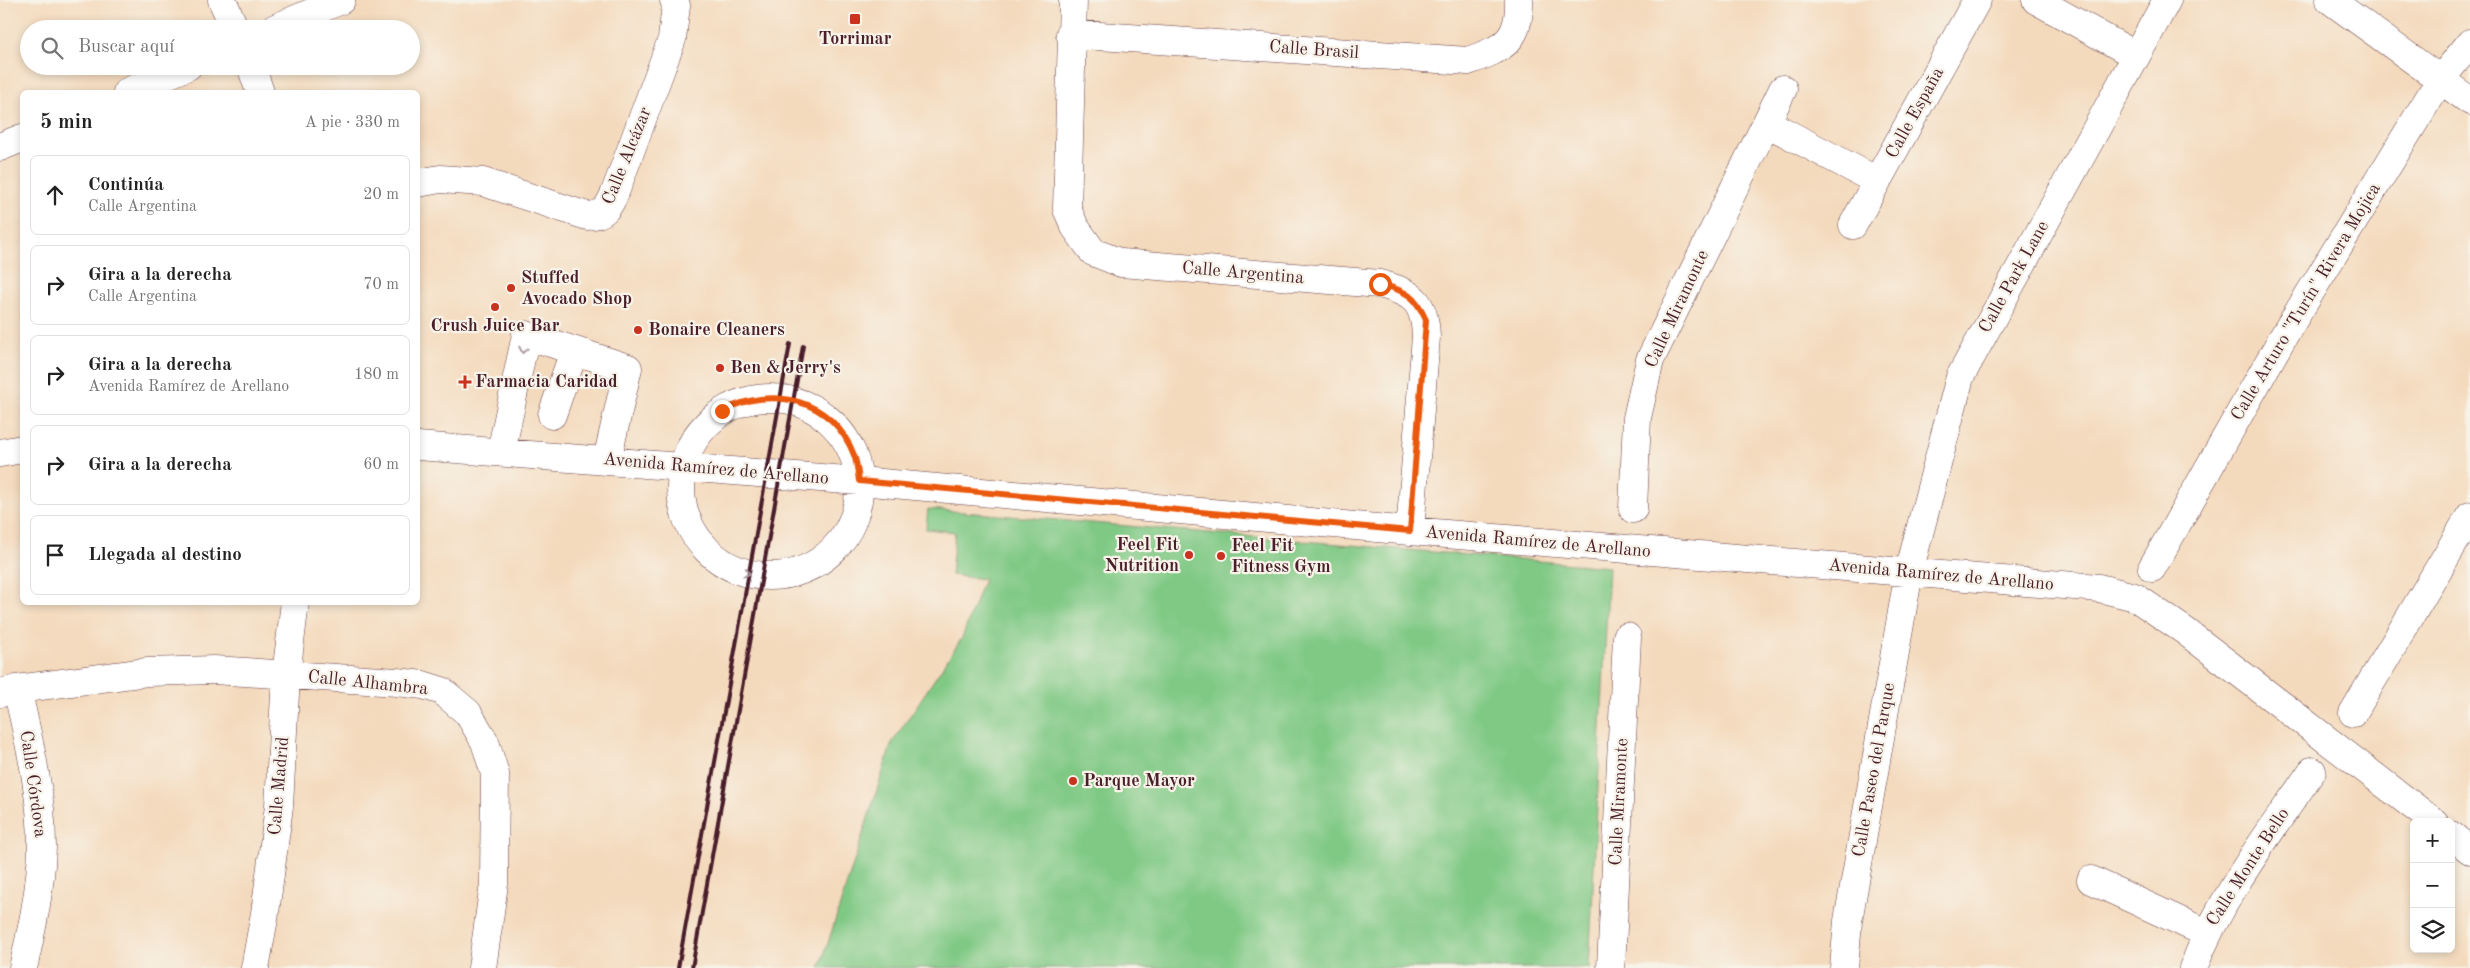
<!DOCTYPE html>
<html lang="es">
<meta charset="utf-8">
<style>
:root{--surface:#fff;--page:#f6f6f6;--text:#222;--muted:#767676;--line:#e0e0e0}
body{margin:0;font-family:"Old Standard TT",serif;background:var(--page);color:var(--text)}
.controls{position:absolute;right:15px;bottom:15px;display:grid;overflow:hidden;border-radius:8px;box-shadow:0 2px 8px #0003}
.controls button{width:45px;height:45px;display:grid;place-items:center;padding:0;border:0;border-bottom:1px solid var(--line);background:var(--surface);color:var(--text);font:25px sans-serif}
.stop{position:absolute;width:15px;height:15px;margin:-11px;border:4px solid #ea580c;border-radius:50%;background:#fff}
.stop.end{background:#ea580c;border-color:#fff;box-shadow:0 1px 5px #0008}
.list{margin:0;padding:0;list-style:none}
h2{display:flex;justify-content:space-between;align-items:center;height:65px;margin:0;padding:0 20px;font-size:21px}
h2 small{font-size:16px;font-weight:400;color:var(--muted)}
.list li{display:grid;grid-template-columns:32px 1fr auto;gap:15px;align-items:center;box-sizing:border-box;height:80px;margin:0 10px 10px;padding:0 10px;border:1px solid var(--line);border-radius:8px}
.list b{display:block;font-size:19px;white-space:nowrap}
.list p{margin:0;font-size:16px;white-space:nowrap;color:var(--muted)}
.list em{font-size:16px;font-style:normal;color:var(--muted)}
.icon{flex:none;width:28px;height:28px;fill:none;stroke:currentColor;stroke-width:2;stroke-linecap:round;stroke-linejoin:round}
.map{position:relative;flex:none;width:2470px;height:968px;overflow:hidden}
.search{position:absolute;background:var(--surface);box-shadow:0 2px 8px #0003;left:20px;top:20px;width:400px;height:55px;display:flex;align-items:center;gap:12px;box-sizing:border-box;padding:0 18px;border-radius:28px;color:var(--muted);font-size:19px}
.panel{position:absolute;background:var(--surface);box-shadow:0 2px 8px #0003;left:20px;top:90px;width:400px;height:515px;border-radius:8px}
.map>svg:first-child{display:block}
.green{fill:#80c985;stroke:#657458}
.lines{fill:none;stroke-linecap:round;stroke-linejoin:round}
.minor-casing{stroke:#643b41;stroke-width:29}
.minor{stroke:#fff;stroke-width:28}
.rail{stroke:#4a1f2b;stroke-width:4}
.oneway{stroke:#ae9aa0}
.route{stroke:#ea580c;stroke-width:6}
.poi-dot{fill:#c8321e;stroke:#f7f3e8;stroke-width:2}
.labels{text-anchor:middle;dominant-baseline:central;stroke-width:4.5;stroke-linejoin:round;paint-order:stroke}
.poi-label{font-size:18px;font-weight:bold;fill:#4a1f2b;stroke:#f7f3e8;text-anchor:start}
.street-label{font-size:18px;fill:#4a1f2b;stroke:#f7f3e8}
</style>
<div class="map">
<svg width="2470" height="968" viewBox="0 0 2470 968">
<rect width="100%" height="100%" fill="#f7f3e8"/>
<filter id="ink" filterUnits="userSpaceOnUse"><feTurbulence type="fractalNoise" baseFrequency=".02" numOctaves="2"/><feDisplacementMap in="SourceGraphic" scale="10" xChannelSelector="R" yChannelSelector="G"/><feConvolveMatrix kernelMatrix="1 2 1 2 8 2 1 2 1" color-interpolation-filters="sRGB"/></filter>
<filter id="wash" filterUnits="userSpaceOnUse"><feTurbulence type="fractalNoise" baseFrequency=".0096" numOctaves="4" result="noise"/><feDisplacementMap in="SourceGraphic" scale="20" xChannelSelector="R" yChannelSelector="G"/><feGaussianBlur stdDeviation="1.12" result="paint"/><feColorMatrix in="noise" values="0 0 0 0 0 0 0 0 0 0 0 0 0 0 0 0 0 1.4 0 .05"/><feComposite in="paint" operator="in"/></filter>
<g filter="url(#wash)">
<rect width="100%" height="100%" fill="#f4dabd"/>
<path class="green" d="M928 509 1609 567 1589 968H820L892 743 962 638 984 579 951 575 955 532 926 529Z"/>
</g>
<g filter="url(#ink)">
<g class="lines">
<defs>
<path id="minor" d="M222 0 235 29
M1073 0 1067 209 1075 227 1093 252 1121 263 1380 284C1413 293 1425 301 1426 337L1410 531
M2036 0 2135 55
M2330 0 2470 101
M273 29 341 0
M1070 34 1468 61C1504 48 1520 41 1519 0
M251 66 260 92
M127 92 188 66
M1767 123 1877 181
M0 147 22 138
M418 183 440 179 483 182 587 216C603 215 607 210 614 195L672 39 676 5 674 0
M1853 225 1977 0
M681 487a89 89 0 1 1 178 0a89 89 0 1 1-178 0Z
M552 415 574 351
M418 446 871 482 1410 531 2099 588 2135 597 2185 631 2434 822
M501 452 526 335 628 368 607 460
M0 453 22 449
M1633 509 1637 418 1650 360 1783 89
M2152 568 2283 337 2440 80 2470 43
M17 689C29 741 42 793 42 847 41 887 32 929 23 968
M0 693 17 689 147 672 214 670 397 682 423 685 442 691 468 713 485 742 495 774 494 884 482 968
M2353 713 2470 516
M2451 835 2470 850
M2091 880 2206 933
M255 968 265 913 279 806 286 675 295 602
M1611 968 1627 637
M1844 968 1848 921 1909 572 1960 377 2167 0
M2193 968C2221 896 2268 835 2312 771"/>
</defs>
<use href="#minor" class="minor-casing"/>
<use href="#minor" class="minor"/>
<path class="rail" d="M678 968 790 344
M692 968 803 346"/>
</g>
<defs><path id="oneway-chevron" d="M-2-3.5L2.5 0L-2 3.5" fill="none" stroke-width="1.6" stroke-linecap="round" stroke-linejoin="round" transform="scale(1.25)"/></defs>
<g class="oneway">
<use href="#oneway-chevron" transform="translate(523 350) rotate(102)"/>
<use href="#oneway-chevron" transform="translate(747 573) rotate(16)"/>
</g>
</g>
<g class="lines" filter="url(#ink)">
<path class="route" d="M722 411C772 385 832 398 854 455 857 463 858 473 859 481L1410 531 1426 320C1415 295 1406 291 1380 284"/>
</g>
<g class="poi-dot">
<rect x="849" y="13" width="12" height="12" rx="2.5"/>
<circle cx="511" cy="288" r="5"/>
<circle cx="495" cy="307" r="5"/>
<circle cx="638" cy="330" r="5"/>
<circle cx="720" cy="368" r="5"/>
<path d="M462.5 374.5h5v5h5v5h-5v5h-5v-5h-5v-5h5z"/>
<circle cx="1189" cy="555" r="5"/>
<circle cx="1221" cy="556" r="5"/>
<circle cx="1073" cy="781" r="5"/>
</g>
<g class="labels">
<g class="poi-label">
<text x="855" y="39" text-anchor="middle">Torrimar</text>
<text x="521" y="278">Stuffed<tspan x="521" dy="21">Avocado Shop</tspan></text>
<text x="495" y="326" text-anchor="middle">Crush Juice Bar</text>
<text x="648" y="330">Bonaire Cleaners</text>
<text x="730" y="368">Ben &amp; Jerry's</text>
<text x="475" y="382">Farmacia Caridad</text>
<text x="1179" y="545" text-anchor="end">Feel Fit<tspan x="1179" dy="21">Nutrition</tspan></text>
<text x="1231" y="546">Feel Fit<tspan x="1231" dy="21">Fitness Gym</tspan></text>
<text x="1083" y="781">Parque Mayor</text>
</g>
<g class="street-label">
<text transform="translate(1314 50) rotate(4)">Calle Brasil</text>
<text transform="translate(1915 113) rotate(-61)">Calle España</text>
<text transform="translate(627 156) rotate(-68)">Calle Alcázar</text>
<text transform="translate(1243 273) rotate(5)">Calle Argentina</text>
<text transform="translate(2014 277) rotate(-61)">Calle Park Lane</text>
<text transform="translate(2306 302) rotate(-59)">Calle Arturo "Turín" Rivera Mojica</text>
<text transform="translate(1677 309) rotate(-65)">Calle Miramonte</text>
<text transform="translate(716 469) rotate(5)">Avenida Ramírez de Arellano</text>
<text transform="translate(1538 542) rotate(5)">Avenida Ramírez de Arellano</text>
<text transform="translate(1941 575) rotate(5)">Avenida Ramírez de Arellano</text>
<text transform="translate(368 683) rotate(6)">Calle Alhambra</text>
<text transform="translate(1874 770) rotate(-80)">Calle Paseo del Parque</text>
<text transform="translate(33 784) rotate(82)">Calle Córdova</text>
<text transform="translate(279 786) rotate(-85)">Calle Madrid</text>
<text transform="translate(1619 802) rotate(-87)">Calle Miramonte</text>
<text transform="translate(2248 867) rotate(-57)">Calle Monte Bello</text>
</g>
</g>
</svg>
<div class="controls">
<button>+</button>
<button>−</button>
<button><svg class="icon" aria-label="layers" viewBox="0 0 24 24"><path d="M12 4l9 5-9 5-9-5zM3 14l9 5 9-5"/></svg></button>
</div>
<div class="stop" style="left:1380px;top:284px"></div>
<div class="stop end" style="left:722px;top:411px"></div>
<div class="search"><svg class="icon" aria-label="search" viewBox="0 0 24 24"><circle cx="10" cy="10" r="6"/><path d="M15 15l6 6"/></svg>Buscar aquí</div>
<section class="panel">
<h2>5 min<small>A pie · 330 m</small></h2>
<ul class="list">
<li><svg class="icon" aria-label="ahead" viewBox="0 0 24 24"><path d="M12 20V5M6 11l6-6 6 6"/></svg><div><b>Continúa</b><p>Calle Argentina</p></div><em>20 m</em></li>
<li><svg class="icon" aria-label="right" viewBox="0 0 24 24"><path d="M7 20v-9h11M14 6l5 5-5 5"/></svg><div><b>Gira a la derecha</b><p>Calle Argentina</p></div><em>70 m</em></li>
<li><svg class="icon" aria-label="right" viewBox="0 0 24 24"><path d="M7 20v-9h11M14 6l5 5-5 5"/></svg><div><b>Gira a la derecha</b><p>Avenida Ramírez de Arellano</p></div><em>180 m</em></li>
<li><svg class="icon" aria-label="right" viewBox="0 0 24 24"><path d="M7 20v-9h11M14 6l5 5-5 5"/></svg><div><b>Gira a la derecha</b></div><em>60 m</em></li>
<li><svg class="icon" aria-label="arrive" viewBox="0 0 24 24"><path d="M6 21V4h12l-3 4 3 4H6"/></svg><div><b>Llegada al destino</b></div></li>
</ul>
</section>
</div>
